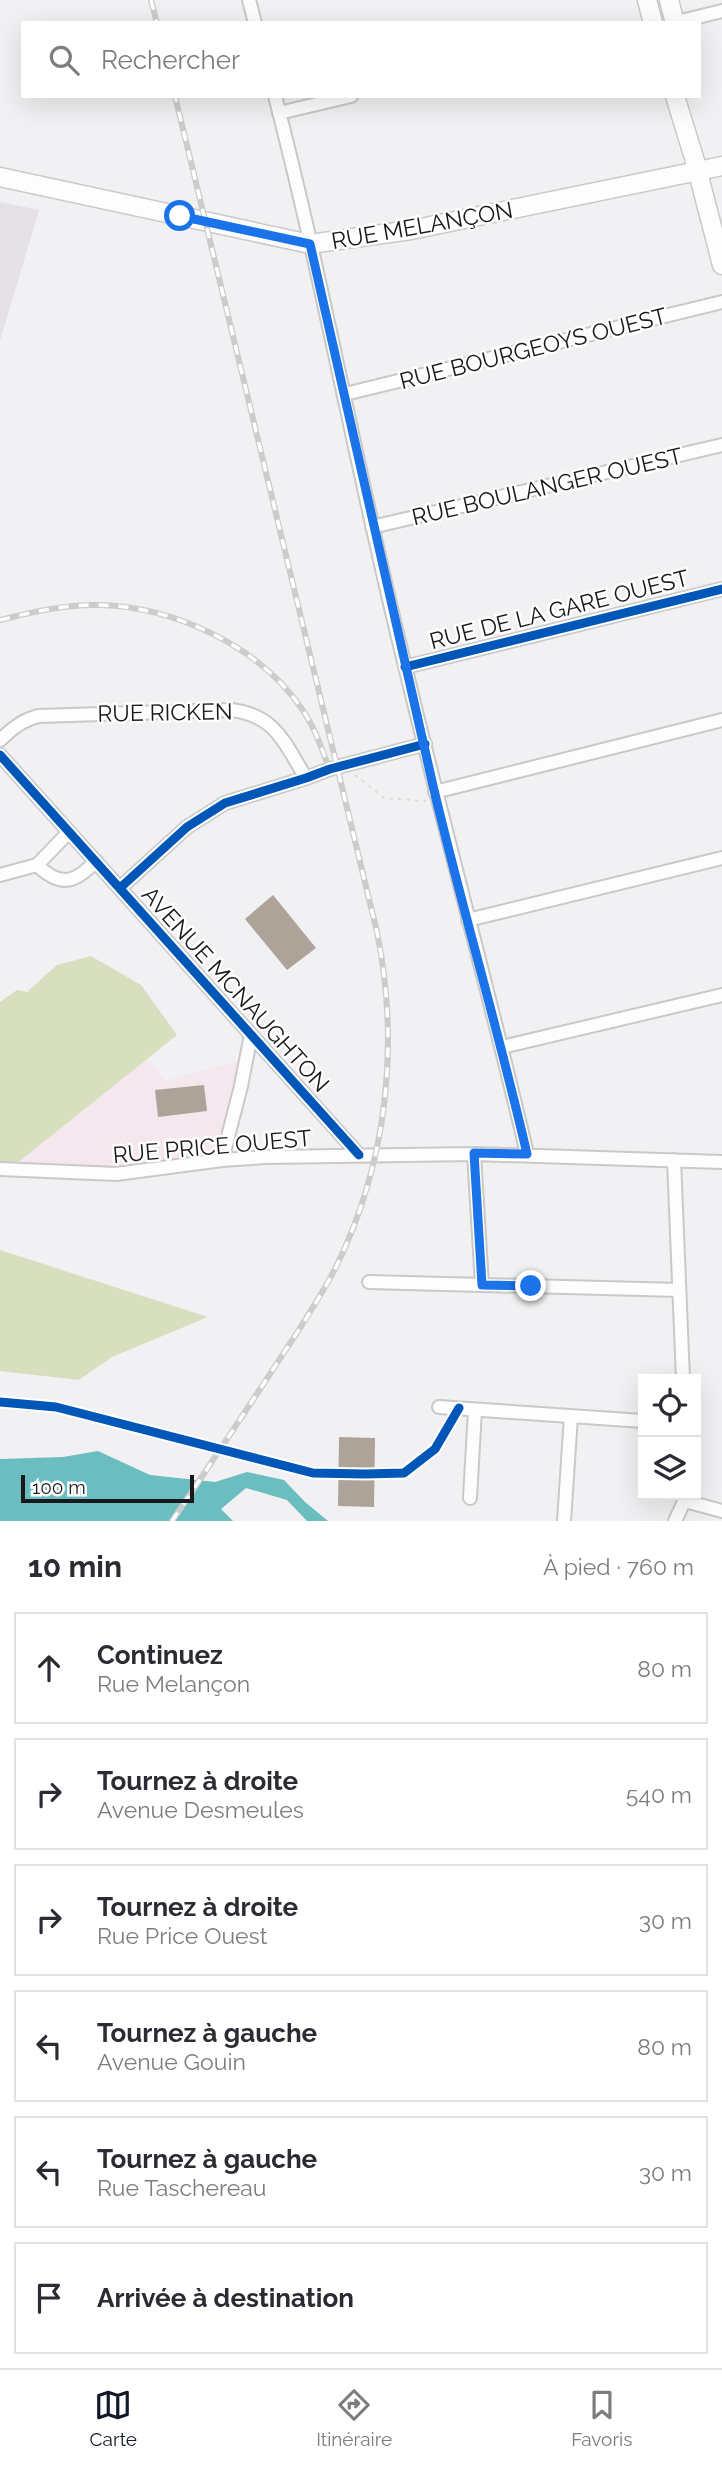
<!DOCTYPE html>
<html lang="fr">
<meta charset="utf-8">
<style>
:root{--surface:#fff;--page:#f2f2f3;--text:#2b2b33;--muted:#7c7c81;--line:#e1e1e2;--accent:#111827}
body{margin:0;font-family:Raleway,sans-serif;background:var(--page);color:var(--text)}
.controls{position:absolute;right:21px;bottom:21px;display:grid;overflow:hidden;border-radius:0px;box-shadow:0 7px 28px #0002}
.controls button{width:63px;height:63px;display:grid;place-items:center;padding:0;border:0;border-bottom:2px solid var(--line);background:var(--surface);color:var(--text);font:35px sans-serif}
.scale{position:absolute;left:21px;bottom:18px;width:173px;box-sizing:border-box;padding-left:7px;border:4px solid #19181a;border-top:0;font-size:19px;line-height:24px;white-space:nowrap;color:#19181a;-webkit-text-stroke:5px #fff;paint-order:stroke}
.stop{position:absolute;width:21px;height:21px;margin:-16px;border:5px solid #1a73e8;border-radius:50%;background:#fff}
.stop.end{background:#1a73e8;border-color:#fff;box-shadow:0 2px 7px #0008}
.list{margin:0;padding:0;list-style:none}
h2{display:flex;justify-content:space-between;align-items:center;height:91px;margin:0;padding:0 28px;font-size:30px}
h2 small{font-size:23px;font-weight:400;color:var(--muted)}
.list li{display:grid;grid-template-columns:46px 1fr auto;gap:21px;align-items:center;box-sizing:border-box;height:112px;margin:0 14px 14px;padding:0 14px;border:2px solid var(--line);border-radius:0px}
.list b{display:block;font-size:26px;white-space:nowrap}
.list p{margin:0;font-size:23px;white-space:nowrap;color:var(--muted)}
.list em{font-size:23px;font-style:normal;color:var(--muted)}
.icon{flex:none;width:38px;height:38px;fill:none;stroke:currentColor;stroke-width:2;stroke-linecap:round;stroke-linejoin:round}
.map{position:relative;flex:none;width:722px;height:1521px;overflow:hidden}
.search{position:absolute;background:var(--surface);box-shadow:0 7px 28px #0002;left:21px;right:21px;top:21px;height:77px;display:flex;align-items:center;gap:18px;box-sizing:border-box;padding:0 24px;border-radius:0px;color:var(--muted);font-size:26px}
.sheet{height:847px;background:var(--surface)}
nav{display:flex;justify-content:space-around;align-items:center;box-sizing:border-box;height:98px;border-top:2px solid var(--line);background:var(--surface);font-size:19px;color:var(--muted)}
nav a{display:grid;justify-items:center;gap:4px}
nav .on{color:var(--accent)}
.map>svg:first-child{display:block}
.built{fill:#e5e1e7}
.education{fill:#f4e7ed}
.green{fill:#d8dfbf}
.water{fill:#6abec0}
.building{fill:#aea399}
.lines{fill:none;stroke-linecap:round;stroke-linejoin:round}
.street-casing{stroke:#cac9ca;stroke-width:16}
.secondary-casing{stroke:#cac9ca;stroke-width:21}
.path{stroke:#dddcdd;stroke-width:2;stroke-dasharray:3.5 5;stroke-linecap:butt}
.street{stroke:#fdfdfd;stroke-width:12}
.secondary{stroke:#fdfdfd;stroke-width:18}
.rail-casing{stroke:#cccbcd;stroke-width:6}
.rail{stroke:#fff;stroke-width:3.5;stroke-dasharray:10;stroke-linecap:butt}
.cycleway-casing{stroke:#fff;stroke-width:13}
.cycleway{stroke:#0057b8;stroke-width:9}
.route{stroke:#1a73e8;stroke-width:9}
.labels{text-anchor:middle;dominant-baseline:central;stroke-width:5;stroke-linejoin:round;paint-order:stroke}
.street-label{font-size:23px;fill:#19181a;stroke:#fff}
</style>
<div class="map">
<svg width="722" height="1521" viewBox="0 0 722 1521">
<rect width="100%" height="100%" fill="#f1f0f2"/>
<path class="built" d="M0 202 39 210 0 341Z"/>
<path class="education" d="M147 1059 165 1081 244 1059 218 1157 116 1170 16 1164Z"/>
<path class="green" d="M91 956 141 985 177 1035 16 1164 0 1163V1002L17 990 27 992 57 965Z
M0 1250 208 1317 112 1357 79 1380 0 1371Z"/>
<path class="water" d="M98 1451 150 1475 215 1482 247 1472 284 1480 305 1502 328 1521H307L287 1500 246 1488 221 1509 233 1521H0V1459L63 1457Z"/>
<path class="building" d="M273 895 316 948 287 970 245 919Z
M204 1085 207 1111 158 1117 155 1090Z
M339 1437 375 1438 374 1507 338 1506Z"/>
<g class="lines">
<defs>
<path id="street" d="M249 0 255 23
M673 23 722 11
M275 96C324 285 358 477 405 666 444 829 489 991 527 1154
M279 113 351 96
M345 394 722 302
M372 527 722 445
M405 667 722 589
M0 740C13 728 21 721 38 716L231 710C276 715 285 744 306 778
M0 755 359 1155
M435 792 722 720
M37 865C60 887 74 884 96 861
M0 875 37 865 69 832
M120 888 187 827 225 803 306 778 330 769 425 744
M468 920 722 858
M502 1047 722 995
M474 1154 482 1285
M222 1160 241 1086 251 1035
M674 1160 683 1379
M0 1169 116 1174 222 1160 266 1157 474 1154 722 1162
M369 1282 679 1290
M439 1407 643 1421
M470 1498 475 1410
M685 1501 722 1511
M564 1521 571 1416
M675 1521 687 1495"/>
<path id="secondary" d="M647 0 653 23
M669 0 675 23
M675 96 695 161 722 265
M0 177 310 244 411 230 722 166"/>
</defs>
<use href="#street" class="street-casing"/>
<use href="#secondary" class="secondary-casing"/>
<path class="path" d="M355 775 384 798 426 801"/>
<use href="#street" class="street"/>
<use href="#secondary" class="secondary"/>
<defs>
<path id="rail" d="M151 0 157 23
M0 620C33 612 66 604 100 605 175 607 259 646 302 709 315 728 323 751 330 772
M172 1521C206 1471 239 1421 272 1371 294 1337 317 1304 336 1267 387 1163 400 1045 377 932L175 96"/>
</defs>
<use href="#rail" class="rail-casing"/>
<use href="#rail" class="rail"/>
<defs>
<path id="cycleway" d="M405 667 722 589
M0 755 359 1155
M120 888 187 827 225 803 306 778 330 769 425 744
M0 1402 56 1407 313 1473 365 1474 404 1473 435 1449 459 1408"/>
</defs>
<use href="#cycleway" class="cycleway-casing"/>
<use href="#cycleway" class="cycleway"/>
</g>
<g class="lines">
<path class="route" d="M180 216 310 244C351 426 392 608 434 790 463 912 499 1032 527 1154L474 1153 482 1285 531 1286"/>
</g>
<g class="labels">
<g class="street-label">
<text transform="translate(422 225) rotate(-10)">RUE MELANÇON</text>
<text transform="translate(533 348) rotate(-14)">RUE BOURGEOYS OUEST</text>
<text transform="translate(547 486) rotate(-13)">RUE BOULANGER OUEST</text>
<text transform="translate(559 609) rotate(-14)">RUE DE LA GARE OUEST</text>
<text transform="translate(165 712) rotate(-1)">RUE RICKEN</text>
<text transform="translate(236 989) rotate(48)">AVENUE MCNAUGHTON</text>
<text transform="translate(212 1146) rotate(-5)">RUE PRICE OUEST</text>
</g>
</g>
</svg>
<div class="controls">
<button><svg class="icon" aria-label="locate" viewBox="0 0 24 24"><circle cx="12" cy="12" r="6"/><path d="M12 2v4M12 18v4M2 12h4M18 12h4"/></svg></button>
<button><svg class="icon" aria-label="layers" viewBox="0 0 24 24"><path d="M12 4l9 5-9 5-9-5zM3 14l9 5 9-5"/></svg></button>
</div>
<div class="scale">100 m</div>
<div class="stop" style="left:180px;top:216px"></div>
<div class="stop end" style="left:531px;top:1286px"></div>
<div class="search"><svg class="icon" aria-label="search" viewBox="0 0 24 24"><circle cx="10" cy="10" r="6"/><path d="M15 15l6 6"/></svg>Rechercher</div>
</div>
<section class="sheet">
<h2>10 min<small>À pied · 760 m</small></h2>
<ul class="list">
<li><svg class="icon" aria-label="ahead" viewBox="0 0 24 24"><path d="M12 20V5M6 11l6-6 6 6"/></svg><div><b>Continuez</b><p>Rue Melançon</p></div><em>80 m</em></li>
<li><svg class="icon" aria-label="right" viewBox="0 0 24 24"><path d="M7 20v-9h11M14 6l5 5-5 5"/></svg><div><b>Tournez à droite</b><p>Avenue Desmeules</p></div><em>540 m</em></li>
<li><svg class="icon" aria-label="right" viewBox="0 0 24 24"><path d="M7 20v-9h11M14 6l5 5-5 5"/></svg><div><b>Tournez à droite</b><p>Rue Price Ouest</p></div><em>30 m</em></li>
<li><svg class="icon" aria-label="left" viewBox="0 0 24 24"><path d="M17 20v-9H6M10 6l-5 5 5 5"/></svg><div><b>Tournez à gauche</b><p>Avenue Gouin</p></div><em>80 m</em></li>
<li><svg class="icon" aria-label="left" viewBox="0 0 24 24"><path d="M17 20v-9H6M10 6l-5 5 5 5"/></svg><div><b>Tournez à gauche</b><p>Rue Taschereau</p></div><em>30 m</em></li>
<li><svg class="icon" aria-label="arrive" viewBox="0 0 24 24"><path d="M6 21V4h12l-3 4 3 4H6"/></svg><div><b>Arrivée à destination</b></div></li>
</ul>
</section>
<nav>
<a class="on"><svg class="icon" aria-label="map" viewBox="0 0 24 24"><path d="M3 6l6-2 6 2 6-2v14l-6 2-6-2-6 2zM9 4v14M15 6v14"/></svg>Carte</a>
<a><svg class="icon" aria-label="directions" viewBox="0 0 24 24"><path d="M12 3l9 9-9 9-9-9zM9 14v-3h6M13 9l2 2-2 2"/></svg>Itinéraire</a>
<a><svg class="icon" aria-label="saved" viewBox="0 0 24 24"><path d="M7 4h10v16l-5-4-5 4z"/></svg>Favoris</a>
</nav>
